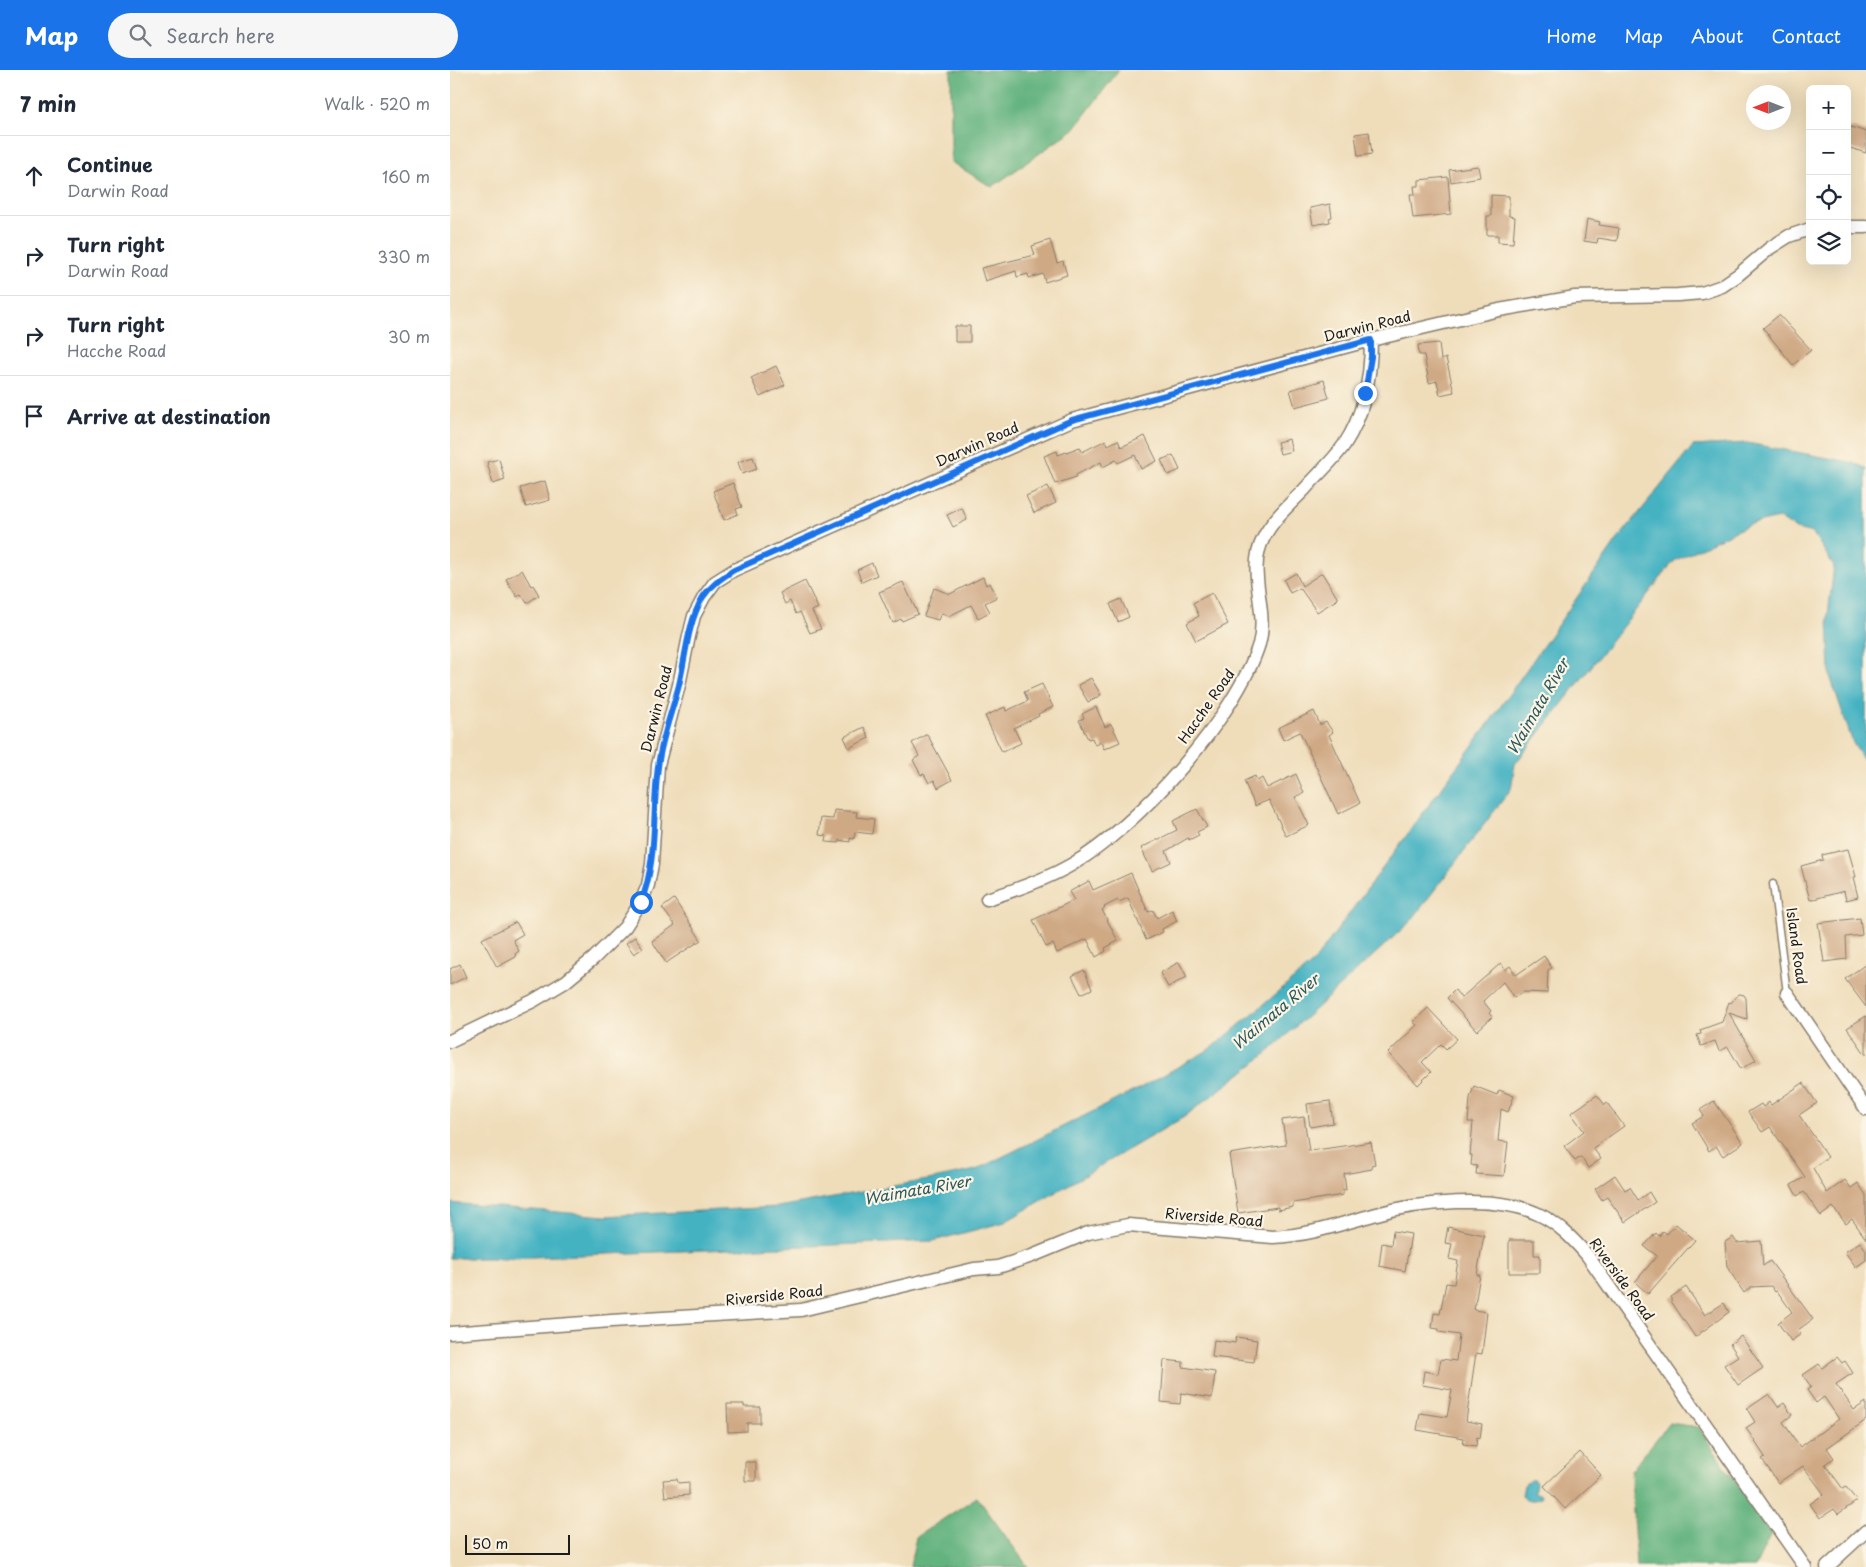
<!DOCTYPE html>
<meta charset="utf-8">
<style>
:root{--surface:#fff;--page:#f6f6f7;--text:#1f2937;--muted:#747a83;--line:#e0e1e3;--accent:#1a73e8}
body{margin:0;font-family:"Playpen Sans",sans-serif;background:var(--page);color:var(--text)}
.controls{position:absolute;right:15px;top:15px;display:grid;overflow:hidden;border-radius:8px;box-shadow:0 5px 20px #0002}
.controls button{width:45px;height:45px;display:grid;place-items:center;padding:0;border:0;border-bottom:1px solid var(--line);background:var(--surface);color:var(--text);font:25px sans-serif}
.compass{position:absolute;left:1296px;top:15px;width:45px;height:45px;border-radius:50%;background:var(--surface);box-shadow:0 5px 20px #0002;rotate:270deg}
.scale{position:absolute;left:15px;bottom:12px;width:105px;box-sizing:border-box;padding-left:5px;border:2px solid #1c1c1c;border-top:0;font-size:14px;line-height:18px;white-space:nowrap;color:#1c1c1c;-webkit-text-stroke:4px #fcf5e5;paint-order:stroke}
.stop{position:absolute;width:15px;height:15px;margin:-11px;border:4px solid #1a73e8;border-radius:50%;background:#fff}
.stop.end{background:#1a73e8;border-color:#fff;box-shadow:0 1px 5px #0008}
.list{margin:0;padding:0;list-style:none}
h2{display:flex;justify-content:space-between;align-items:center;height:65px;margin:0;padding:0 20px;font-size:21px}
h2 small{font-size:16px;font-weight:400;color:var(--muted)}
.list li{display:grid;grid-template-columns:32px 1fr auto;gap:15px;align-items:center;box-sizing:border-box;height:80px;padding:0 20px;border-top:1px solid var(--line)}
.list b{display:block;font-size:19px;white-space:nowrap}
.list p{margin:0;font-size:16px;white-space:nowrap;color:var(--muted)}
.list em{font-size:16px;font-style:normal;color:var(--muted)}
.icon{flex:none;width:28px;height:28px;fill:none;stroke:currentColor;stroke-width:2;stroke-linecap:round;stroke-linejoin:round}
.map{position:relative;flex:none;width:1416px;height:1497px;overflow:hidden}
header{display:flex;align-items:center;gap:30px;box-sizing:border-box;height:70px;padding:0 25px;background:var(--accent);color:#fff}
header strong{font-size:24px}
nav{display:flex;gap:28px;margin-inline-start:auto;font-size:18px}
.search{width:350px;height:45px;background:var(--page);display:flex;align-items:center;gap:12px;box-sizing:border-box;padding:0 18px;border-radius:28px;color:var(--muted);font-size:19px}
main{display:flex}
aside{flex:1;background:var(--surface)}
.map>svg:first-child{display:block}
.forest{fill:#63b37f;stroke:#40684e}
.water{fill:#45b2c2;stroke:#30676f}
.building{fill:#cfa884}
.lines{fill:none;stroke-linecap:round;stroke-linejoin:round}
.lane-casing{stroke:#867c6b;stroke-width:9}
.street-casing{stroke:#867c6b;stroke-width:15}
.lane{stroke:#fff;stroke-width:6}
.street{stroke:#fff;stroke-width:12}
.route{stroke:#1a73e8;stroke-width:6}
.labels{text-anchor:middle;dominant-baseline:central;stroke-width:4.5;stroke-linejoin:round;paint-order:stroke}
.street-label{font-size:14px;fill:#1c1c1c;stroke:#fcf5e5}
.water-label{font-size:15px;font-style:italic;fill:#2c585e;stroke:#fcf5e5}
</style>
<header>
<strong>Map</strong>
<div class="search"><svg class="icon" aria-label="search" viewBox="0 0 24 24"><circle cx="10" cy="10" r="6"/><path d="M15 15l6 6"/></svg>Search here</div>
<nav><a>Home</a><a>Map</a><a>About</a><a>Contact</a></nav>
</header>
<main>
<aside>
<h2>7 min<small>Walk · 520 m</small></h2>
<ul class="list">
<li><svg class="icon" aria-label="ahead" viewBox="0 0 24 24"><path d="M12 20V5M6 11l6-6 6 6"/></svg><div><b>Continue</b><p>Darwin Road</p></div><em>160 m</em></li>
<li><svg class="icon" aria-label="right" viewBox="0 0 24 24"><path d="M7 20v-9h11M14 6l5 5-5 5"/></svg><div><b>Turn right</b><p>Darwin Road</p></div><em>330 m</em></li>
<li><svg class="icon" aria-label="right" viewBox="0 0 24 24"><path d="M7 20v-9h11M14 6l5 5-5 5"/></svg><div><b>Turn right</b><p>Hacche Road</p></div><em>30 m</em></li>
<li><svg class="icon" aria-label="arrive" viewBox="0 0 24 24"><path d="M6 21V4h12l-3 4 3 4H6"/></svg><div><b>Arrive at destination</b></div></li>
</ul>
</aside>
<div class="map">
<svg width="1416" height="1497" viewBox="0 0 1416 1497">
<rect width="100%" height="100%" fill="#fcf5e5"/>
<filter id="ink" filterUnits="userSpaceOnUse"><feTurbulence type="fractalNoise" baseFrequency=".02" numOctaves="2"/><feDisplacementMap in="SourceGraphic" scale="10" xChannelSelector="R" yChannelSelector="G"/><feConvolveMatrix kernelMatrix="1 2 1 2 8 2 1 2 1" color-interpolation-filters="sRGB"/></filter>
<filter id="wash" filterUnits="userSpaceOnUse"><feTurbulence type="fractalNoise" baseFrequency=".0096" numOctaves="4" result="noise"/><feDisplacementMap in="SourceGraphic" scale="20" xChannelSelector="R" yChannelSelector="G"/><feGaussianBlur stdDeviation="1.12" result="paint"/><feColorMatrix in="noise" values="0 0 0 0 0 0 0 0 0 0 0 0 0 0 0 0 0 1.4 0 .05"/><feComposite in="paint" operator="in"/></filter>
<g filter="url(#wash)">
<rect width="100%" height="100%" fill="#efddba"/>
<path class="forest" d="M501 0H669L624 59 542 117 501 92Z
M1219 1353 1248 1357 1321 1464 1305 1497H1186L1181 1401Z
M527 1427 578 1497H460L466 1467Z"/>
<path class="water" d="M1297 373 1400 392 1416 398V694L1403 673 1380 606 1378 545 1384 496 1363 463 1346 459 1329 448 1298 455 1224 491 1065 694 1061 719 961 851 815 985 734 1047 555 1152 483 1171 56 1188H0V1133L155 1146 328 1137 483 1109 526 1100 690 1018 762 978 863 893 1039 653 1168 469 1243 376Z
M1080 1410H1084L1086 1413 1084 1422 1091 1425V1428L1085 1430H1077L1072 1425 1074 1415Z"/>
<g id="blocks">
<path class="building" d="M1401 57 1416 62V83L1397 77V58L1400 59Z
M919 62 922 84 908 86 905 64Z
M1028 96 1030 107 1001 112 999 100Z
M998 107 1001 144 963 148 960 124H965L964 116H969V110Z
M1041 125 1059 126V146L1065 147 1063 173 1048 172V165H1037V146H1041Z
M880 134 882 147 879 148 880 152 863 155 860 138Z
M1137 149 1150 152 1149 155 1169 158 1167 171 1148 168 1147 173 1134 171Z
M600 170 607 193 613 191 617 205 595 212 593 204 579 208 578 204 567 207 566 201 535 211 531 198 585 185 582 176Z
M1329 245 1361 280 1343 295 1313 258Z
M505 256H520V272H505Z
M989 273 991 290 996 288 1004 322 990 325 987 311 979 313 974 285H969L968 275Z
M326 296 335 315 310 327 301 308Z
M874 310 879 328 845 337 840 320Z
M695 366 707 391 691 399 685 385 668 393 666 390 653 397 651 392 626 405V407L605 414 594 386 607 381 608 385 630 377 632 382 656 370 658 375 668 370 671 377Z
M839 369 842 381 830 384 827 372Z
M723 385 730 400 718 405 711 390Z
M303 387 307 399 292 404 288 392Z
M49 389 55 410 43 414 37 392Z
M95 411 100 430 76 437 70 418Z
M283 413 292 437 286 439 288 444 274 450 263 421Z
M598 416 606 433 584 443 576 426Z
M512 438 517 450 503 457 497 445Z
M422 493 427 505 412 512 407 500Z
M72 500 81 516 83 515 89 525 77 533 71 524 67 527 56 509Z
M846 503 852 516 872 503 888 529 867 542 850 518 840 523 834 510Z
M533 507 536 515 540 513 547 527 535 533 540 542 528 548 521 535 499 546 491 543 488 550 474 546 484 518 500 524Z
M355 511 368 538 362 541 371 559 360 563 350 542 346 544 340 531 335 534 330 523Z
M453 512 468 544 452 551 451 549 443 553 429 522Z
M762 523 778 554 746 571 737 553 749 546 743 533Z
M671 529 679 547 668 552 660 534Z
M641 608 651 625 638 632 628 615Z
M592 614 603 637 588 644 589 646 564 658 571 673 552 682 535 646 555 637 556 641 578 631 574 622Z
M646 637 655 657 661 654 670 672 654 679 651 672 645 675 642 668 638 669 629 650 634 648 632 644Z
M864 641 870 655 876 652 883 662 879 665 910 733 888 744 850 662 833 670 828 658Z
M414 657 419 668 399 678 394 667Z
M477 664 502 710 488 718 484 710 479 713 474 704 471 705 463 690 469 686 462 673Z
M846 704 854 723 845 727 859 755 836 766 819 730 805 736 794 711 805 706 807 711 812 708 817 718Z
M747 739 757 757 747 762 749 765 739 770 738 768 716 781 721 792 702 801 691 778 727 760 723 751Z
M384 740 407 742 406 747 424 749 422 764 405 762 404 769 400 768V772L389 770V773L376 772 377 766 369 765 371 748 383 749Z
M1398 779 1406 807H1403L1408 827 1396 830 1394 821 1360 830 1351 796 1373 790 1372 785Z
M681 803 698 842 703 840 707 848 722 840 727 851 712 859 713 862 696 870 678 828 669 832 668 830 654 837 655 838 652 840 668 871 655 878 656 881 646 887 637 869 607 883 603 874 596 877 583 850 624 830 619 822 639 811 643 820Z
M224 829 251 870 216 893 202 871 225 855 212 838Z
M1410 848 1412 865 1396 867 1397 889 1374 892 1368 853Z
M66 852 73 864 63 870 69 881 65 884 66 887 47 897 32 869Z
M185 867 193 878 184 884 176 873Z
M1094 886 1102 898 1098 900 1097 923 1073 922 1064 928 1053 912 1033 931 1041 941 1039 943 1042 947 1027 961 997 928 1005 920 1011 928 1051 893 1055 900 1060 896 1066 905Z
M729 892 737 907 718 917 710 903Z
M10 894 16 907 0 915V899Z
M1416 894V937L1395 909Z
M634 900 642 919 631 924 622 906Z
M1290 924 1294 925 1296 928 1297 949 1279 943 1306 990 1291 999 1278 977 1269 981 1265 971 1251 976 1247 965 1251 964 1250 960 1272 952 1279 932 1281 933 1287 925Z
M978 938 1007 969 996 979 991 974 972 992 981 1002 968 1015 938 983 967 955 963 952Z
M1416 946V985L1397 958Z
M1353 1013 1367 1033 1349 1045 1378 1087 1363 1098 1377 1123 1395 1110 1401 1118 1408 1113 1416 1125V1169L1402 1149 1396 1154 1383 1137 1371 1146 1354 1122 1347 1126 1341 1115 1355 1107 1320 1057 1312 1062 1298 1042 1311 1034 1313 1037 1319 1032 1321 1035Z
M1024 1016 1047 1025 1049 1020 1064 1026 1058 1042 1051 1039 1048 1071 1058 1072 1054 1106 1026 1104 1027 1096 1021 1095 1022 1085H1020L1023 1052H1018L1020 1028Z
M1147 1025 1155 1035 1157 1033 1174 1056 1143 1078 1151 1089 1138 1098 1131 1087 1125 1091 1114 1076 1134 1061 1121 1043Z
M880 1031 883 1053 860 1057 857 1034Z
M1264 1031 1293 1073 1273 1086 1266 1076 1259 1081 1242 1053 1254 1046 1250 1040Z
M854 1047 859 1081 921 1072 925 1094 921 1095 922 1099 894 1104 896 1120H893V1125L843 1133V1137L828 1140V1137L788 1143 779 1084 836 1075 832 1050Z
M1165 1105 1175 1120 1180 1117 1188 1130 1199 1122 1205 1132 1175 1152 1157 1127 1152 1130 1145 1119Z
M1226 1154 1245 1170 1198 1224 1185 1212 1207 1186 1194 1176 1206 1163 1209 1166 1213 1161 1217 1164Z
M998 1157 1034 1165 1027 1205H1030L1024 1240 1037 1242 1032 1284 1026 1283 1016 1351 1032 1354 1030 1368 1027 1367 1026 1376 1013 1374 1014 1368 967 1360 970 1343 997 1347 1002 1320 972 1315 974 1301 988 1304 991 1289 1006 1291 1009 1265 989 1262V1259L982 1258 984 1243 990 1244 996 1213 1004 1214 1008 1191 999 1189 1002 1174 995 1173Z
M943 1161 961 1164 955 1201 929 1196 932 1173 941 1175Z
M1283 1167 1287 1173 1311 1171 1313 1196 1320 1191 1363 1249 1348 1260 1351 1264 1341 1271 1328 1253 1342 1242 1327 1221 1325 1222 1321 1216 1301 1217 1294 1223 1277 1197 1275 1172Z
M1059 1170H1084V1185H1090V1203H1059Z
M1410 1172 1416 1180V1190L1406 1197 1395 1182Z
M1236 1217 1255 1245 1274 1233 1279 1242 1245 1267 1221 1231V1227Z
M1291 1266 1313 1298 1288 1315 1274 1295 1288 1286 1280 1274Z
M786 1267 807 1270 804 1292 762 1287 764 1270 785 1273Z
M1387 1287 1392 1293 1395 1291 1403 1303 1386 1314 1404 1340 1416 1332V1350L1377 1378 1384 1388 1375 1394 1393 1419 1396 1417 1407 1431 1388 1444 1384 1439 1370 1448 1360 1434 1374 1424 1353 1396 1328 1413 1312 1389 1315 1387 1296 1358 1305 1352 1297 1339 1319 1324 1328 1337 1334 1333 1342 1345 1333 1352 1350 1377 1389 1349 1374 1327 1366 1333 1357 1320 1361 1317 1353 1305 1369 1294 1372 1298Z
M714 1290 733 1292V1297L765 1302 762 1328 731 1323 730 1334 711 1332Z
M277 1334H294V1337H310V1353H297V1361L278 1362Z
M1130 1382 1151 1405 1115 1439 1094 1416Z
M295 1392H306V1411H295Z
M227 1409 228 1413 239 1412V1425L215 1427 213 1410Z"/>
</g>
</g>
<g filter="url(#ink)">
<use href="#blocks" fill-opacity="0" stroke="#867c6b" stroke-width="1"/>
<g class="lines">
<defs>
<path id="lane" d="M1323 814 1337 923"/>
<path id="street" d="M1397 157H1416
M537 829C566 820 595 810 621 795 688 757 786 647 809 574 819 540 796 502 813 469 822 450 839 435 854 420 867 405 883 391 894 375 914 345 921 306 921 270
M1337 923 1416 1039
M0 971 83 931 115 912 144 888 175 857 191 832 198 815 202 794 208 695 229 615 239 566 244 546 254 527 265 512 284 500 622 350 921 270 1049 240 1125 227 1228 225 1252 223 1272 216 1288 205 1320 178 1339 166 1360 159
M0 1263 161 1251 351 1240 524 1199 548 1197 582 1186 638 1163 678 1155 823 1167C861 1165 887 1155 923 1145 966 1132 1047 1124 1088 1144 1108 1153 1123 1169 1137 1185L1355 1497
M1377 1497 1416 1461"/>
</defs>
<use href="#lane" class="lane-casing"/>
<use href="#street" class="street-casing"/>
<use href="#lane" class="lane"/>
<use href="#street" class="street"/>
</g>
</g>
<g class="lines" filter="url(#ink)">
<path class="route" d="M191 832C208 789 202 742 208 697 211 669 222 642 229 615 236 586 237 554 253 527 261 515 272 508 284 500L622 350 921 270V287L915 323"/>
</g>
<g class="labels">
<g class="street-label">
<text transform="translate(917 256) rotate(-14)">Darwin Road</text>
<text transform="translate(527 374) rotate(-24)">Darwin Road</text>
<text transform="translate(756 636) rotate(-55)">Hacche Road</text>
<text transform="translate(206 639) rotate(-76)">Darwin Road</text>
<text transform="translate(1347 876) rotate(82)">Island Road</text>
<text transform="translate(764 1147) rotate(5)">Riverside Road</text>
<text transform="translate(1172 1209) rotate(54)">Riverside Road</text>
<text transform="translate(324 1225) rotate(-6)">Riverside Road</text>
</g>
<g class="water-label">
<text transform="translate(1087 636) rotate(-60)">Waimata River</text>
<text transform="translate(825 941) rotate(-40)">Waimata River</text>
<text transform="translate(467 1119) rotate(-10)">Waimata River</text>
</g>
</g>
</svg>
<div class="controls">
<button>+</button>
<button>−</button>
<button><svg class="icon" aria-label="locate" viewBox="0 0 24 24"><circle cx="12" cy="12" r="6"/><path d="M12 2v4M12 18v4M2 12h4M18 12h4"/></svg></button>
<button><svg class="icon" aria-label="layers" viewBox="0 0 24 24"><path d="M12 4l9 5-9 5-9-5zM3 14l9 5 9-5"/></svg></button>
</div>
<svg class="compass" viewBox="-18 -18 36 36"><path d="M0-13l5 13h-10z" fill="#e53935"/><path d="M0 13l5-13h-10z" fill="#747a83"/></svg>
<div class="scale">50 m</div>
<div class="stop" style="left:191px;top:832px"></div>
<div class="stop end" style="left:915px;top:323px"></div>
</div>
</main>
